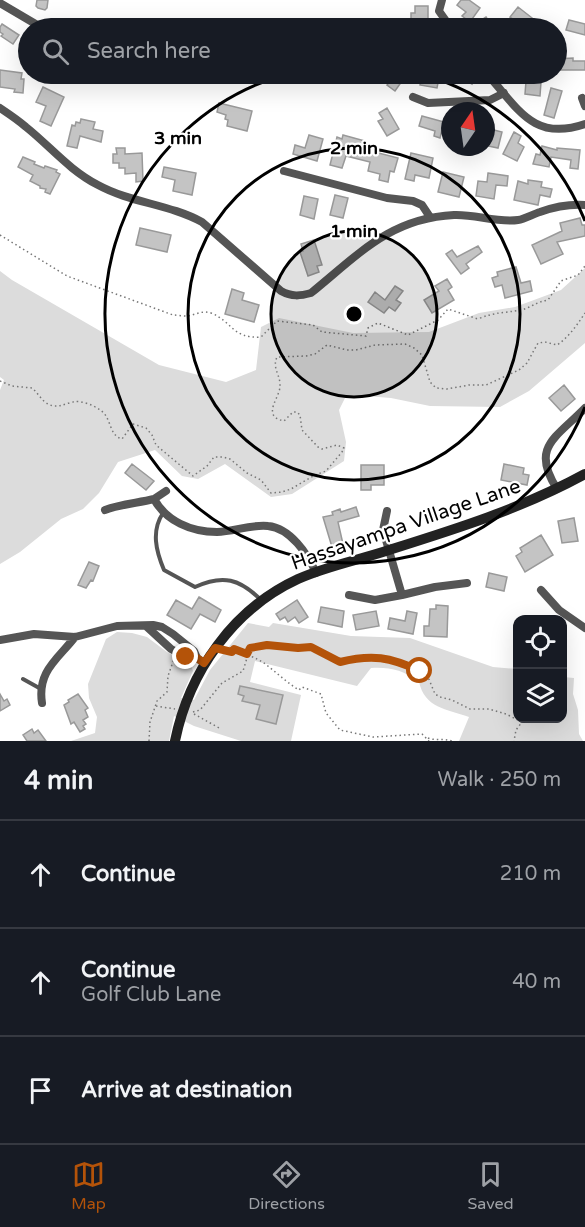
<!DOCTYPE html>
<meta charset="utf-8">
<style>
:root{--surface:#171b24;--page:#242831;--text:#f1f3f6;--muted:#9ea1a6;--line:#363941;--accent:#b45309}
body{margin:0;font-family:"Varela Round",sans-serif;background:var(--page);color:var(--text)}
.controls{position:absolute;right:18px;bottom:18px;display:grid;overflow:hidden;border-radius:12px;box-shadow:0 6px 24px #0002}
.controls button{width:54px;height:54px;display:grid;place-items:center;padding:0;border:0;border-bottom:2px solid var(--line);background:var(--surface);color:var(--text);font:30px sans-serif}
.compass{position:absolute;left:441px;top:102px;width:54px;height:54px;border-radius:50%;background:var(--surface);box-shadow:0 6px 24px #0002;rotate:13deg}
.stop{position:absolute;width:18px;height:18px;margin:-14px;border:4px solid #b45309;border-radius:50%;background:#fff}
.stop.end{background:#b45309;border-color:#fff;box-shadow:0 2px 6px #0008}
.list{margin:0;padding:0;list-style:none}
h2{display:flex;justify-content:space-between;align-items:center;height:78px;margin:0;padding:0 24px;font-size:26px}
h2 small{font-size:20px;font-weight:400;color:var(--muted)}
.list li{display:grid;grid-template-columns:39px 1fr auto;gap:18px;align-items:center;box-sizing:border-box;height:108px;padding:0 24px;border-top:2px solid var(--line)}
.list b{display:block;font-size:22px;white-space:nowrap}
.list p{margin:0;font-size:20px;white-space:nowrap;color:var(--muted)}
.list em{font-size:20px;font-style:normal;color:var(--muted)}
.icon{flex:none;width:33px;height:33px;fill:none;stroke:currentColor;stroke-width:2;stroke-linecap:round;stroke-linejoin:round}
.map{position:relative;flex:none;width:585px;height:741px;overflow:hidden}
.search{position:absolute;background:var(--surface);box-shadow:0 6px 24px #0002;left:18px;right:18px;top:18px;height:66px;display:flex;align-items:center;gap:15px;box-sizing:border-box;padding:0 21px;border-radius:33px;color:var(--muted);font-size:22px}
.sheet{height:402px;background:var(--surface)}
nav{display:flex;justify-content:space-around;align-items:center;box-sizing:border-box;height:84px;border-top:2px solid var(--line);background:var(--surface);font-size:16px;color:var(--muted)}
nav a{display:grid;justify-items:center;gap:3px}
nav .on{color:var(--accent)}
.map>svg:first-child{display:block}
.green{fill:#dcdcdc}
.building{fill:#c4c4c4;stroke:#999;stroke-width:1.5}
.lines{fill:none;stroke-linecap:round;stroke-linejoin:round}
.path{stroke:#777;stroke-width:1.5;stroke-dasharray:1.5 3;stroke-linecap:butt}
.lane{stroke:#555;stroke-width:4}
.street{stroke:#555;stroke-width:8}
.secondary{stroke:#222;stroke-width:10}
.route{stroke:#b45309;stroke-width:8}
.ring{fill:none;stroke:#000;stroke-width:3}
.labels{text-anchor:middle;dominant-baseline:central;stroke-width:4.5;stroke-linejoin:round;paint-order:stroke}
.street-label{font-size:20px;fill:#000;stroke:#fff}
.centre{fill:#000;stroke:#fff;stroke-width:3}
.ring-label{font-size:18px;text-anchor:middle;font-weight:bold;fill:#000;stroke:#fff;stroke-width:4.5;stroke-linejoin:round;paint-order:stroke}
</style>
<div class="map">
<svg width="585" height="741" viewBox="0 0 585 741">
<rect width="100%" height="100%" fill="#fff"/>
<path class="green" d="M585 268V343L529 391 500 407 430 406 391 398 366 396 345 398 339 410 346 442 344 461 292 494 271 497 225 464 198 479 182 476 155 450 118 462 99 493 83 509 61 519 20 552 0 564V390L4 380 0 377V271L12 280 159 365 226 382 256 370 261 327 279 318 353 333 429 332 479 313 515 307 561 290Z
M248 623 269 627 273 623 351 636 410 638 493 667 517 669 518 718H562L563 677 574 678 573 694 578 710 579 734 583 741H459L469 717C446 709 425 708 419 682 403 670 390 667 371 668L357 686 255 661 250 682 301 695 291 741H241L194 726 174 716 169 741H71L95 733 97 717 89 698 88 684 106 639 117 632 132 633 147 637 167 652 191 665 193 671 181 698 194 700 210 670Z"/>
<path class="building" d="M37 0H48L47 8 45 10 38 8 36 6Z
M461 0H469L480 8 470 22 462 16 466 12 457 5Z
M415 6H428V26H411V13H415Z
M518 7 536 21 530 28H525L510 17Z
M486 17 493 28H477L475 24Z
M569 20 585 24V35L566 30Z
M2 24 19 35 13 44 1 36 3 34 0 32V27Z
M573 58V61H585V70H556V59Z
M0 70 22 73 21 79H24L23 93 14 92 15 89 0 87Z
M395 74H407L395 91 387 85Z
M423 74 439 78 437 88 420 85Z
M455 74 474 75 472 84Z
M526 81 541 82 540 96 525 94Z
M43 87 64 97 51 126 40 121 46 106 36 102Z
M551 88 562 91 554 118 544 115Z
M219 103 252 111 247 131 227 126 228 120 225 119 226 115 217 112Z
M387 108 399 129 387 136 378 121 383 119 379 113Z
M422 116 444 122 440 138 434 136 435 131 419 126Z
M81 119 95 122 93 129 103 131 101 142 80 136 77 148 67 146 72 125 75 126 76 122 80 123Z
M486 128 502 132 498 148 488 146 489 142 486 141Z
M514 132 521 136 518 143 524 147 517 161 503 154Z
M309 135 323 139 317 161 293 154 295 145 305 148Z
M343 135 365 141 363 149 398 158 394 172 390 171 388 182 379 180 380 174 368 171 370 162 346 156 342 168 330 165 337 137 342 139Z
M542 146 557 150V148L580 150 578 169 570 168 571 160 551 157 549 167 533 164 536 154 540 155Z
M116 148H125V154L142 153 143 181 136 182V173L125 174V168H119V163H113V154H117Z
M411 153 433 158 429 178 415 175 414 181 405 179Z
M23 157 35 162 34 164 44 168 45 166 57 170 56 172 60 174 50 194 45 192 46 189 40 188V186L30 181 33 175 18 167Z
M164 167 196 173 192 195 173 191 175 180 162 177Z
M443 172 464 177 459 197 438 192Z
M488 173 508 176 507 186 496 185 494 199 476 196 478 181 487 182Z
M528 180 542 182 541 187 552 189 550 197 540 195 538 205 514 200 518 181 528 184Z
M335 195 348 198 343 218 330 215Z
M304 196 318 199 314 219 300 215Z
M580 218 582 225H585V236L557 242 563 254 541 264 532 245 562 231 560 223Z
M140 228 171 235 167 252 136 245Z
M314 240 322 265 317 266 319 272 308 276 300 252 303 251 301 244Z
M478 246 482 252 466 264 469 268 461 274 446 254 452 250 457 257Z
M516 267 521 283 530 281 532 291 505 298 502 285 495 287 492 278 498 276 497 272Z
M447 279 452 287 448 290 454 300 432 313 424 300 439 291 435 286Z
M395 286 403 291 396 300 401 303 395 311 389 307 384 313 368 302 375 292 385 300Z
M232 289 244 293 242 300 259 305 254 322 225 314Z
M564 385 575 399 561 411 549 398Z
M132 464 154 481 146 490 125 473Z
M504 464 524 468 523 474 529 475 527 485 501 480Z
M361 465H384V485H371V490H361Z
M356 507 359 516 338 522 343 544 332 547 323 517 333 515 332 512 340 509 341 512Z
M574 518 578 541 562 543 558 521Z
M541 535 553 555 525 572 516 556 522 552 520 548Z
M89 562 99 566 93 581 91 580 86 588 78 585Z
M489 573 507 577 504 591 486 587Z
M199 597 221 610 215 622 200 614 191 629 167 615 176 600 192 609Z
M297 600 308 617 299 623 295 617 288 622 285 617 280 620 276 614Z
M436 605 448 606 447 637 424 636V626H429L430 609H436Z
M321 607 344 611 342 627 318 622Z
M376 611 379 626 356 630 353 615Z
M407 611 417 613 413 634 388 629 390 618 405 621Z
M240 686 283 695 276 724 256 719 260 705 242 701 244 696 238 694Z
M0 694 4 701 7 699 10 705 0 711Z
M78 694 88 708 85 710 88 717 83 720 86 724 83 726 85 729 80 732 74 722 71 724 64 705 69 702 68 700Z
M32 729 34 733 38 730 46 741H27L23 735Z"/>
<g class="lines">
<path class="path" d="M0 235 67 276 173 315C177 315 182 316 187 316 195 315 202 310 211 313 232 321 232 339 261 337L277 321 313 325 322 332 366 336 368 328 378 323 408 335 438 320 448 309 478 319C494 312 505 313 521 310 530 308 536 302 548 300L561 281 578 275 585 266
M0 381 12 386 32 388C37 392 40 398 45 402 55 410 63 404 73 402 80 400 94 405 100 410 112 417 108 435 122 439L133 424 146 428 152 435 156 445 193 476 207 466 214 457H223L230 459 247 473 261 480 271 493 282 492 291 489 315 475 326 471 342 452 344 448 337 445 322 449 318 447 302 430 300 415 297 412H293L284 421C260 416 281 397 280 385 280 374 272 368 277 357L306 356 315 354 327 345 347 350H356L375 345 405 344 414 348 422 355 430 382 436 388 447 389 469 385H486L519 370 527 363 538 343 545 342 557 345C569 337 577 325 585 313
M224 651 233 652 234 649C242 652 258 659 264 663 276 672 286 682 299 690L302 687 321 694 326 713 340 730 373 737 422 734 429 741
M156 706 175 709
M193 712 200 710 222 683 243 671 250 648 267 645 298 648 311 647 340 662 359 657 397 661 428 677 435 694 440 697 452 700 470 709H489L506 714 522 722 516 730 514 741
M194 714 221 729
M428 738C435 741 443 738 452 741
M149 741 150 722 157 701 167 692 168 676 174 659"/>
<path class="lane" d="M163 513C151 531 156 551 164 570L195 587C223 574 240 579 261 600
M23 679 41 689"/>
<path class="street" d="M442 0 439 11 451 28
M0 3 39 26
M487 74C518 108 533 142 585 124
M413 97 428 103 490 100 504 93
M582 98 585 106
M0 108C9 114 18 120 26 127 51 147 69 170 98 185 131 203 169 204 202 222L281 291C292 297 300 296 311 293 358 255 390 218 454 215 475 214 497 223 518 220 525 219 533 214 540 212 554 207 570 204 585 205
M284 171 387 198 413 201 422 205 430 217
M557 489C530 447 556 438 585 408
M154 499 166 491
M105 510C121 504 138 503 154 499 166 521 191 532 217 532 233 532 251 524 268 526 290 528 308 554 316 573
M541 590 559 610 585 628
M349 595 375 600 402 595 383 530 387 511
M402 595 435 587 467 583
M146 626 171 649 190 659 197 658
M0 640 34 634 75 637 117 626 153 625 162 627 173 634 194 651 197 658 204 663
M42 703C37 671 58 659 75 637"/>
<path class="secondary" d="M175 741C189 672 233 609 298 579 327 566 359 560 389 550 456 529 523 508 585 474"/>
</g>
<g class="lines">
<path class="route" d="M186 657 190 659 197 658 204 663 215 648 232 652 234 649 247 654 250 648 267 645 298 648 311 647 340 662C372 654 390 657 420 671"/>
</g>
<circle cx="354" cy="314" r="83" fill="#000" fill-opacity=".12"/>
<g class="ring">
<circle cx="354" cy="314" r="83"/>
<circle cx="354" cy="314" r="166"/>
<path d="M585 407A249 249 0 1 1 287 74M421 74A249 249 0 0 1 585 221"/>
</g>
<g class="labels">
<g class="street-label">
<text transform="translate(406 525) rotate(-19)">Hassayampa Village Lane</text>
</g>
</g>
<circle cx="354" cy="314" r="9" class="centre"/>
<g class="ring-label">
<text x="178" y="144">3 min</text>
<text x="354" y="154">2 min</text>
<text x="354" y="237">1 min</text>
</g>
</svg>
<div class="controls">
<button><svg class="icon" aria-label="locate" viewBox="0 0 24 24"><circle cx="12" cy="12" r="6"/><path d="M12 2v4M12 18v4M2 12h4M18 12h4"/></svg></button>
<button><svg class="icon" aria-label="layers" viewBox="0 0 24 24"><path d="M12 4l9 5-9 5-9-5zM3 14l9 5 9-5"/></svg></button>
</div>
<svg class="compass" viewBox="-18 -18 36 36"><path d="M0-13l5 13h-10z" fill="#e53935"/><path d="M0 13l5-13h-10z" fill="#9ea1a6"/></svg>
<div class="stop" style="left:420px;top:671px"></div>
<div class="stop end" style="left:186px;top:657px"></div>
<div class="search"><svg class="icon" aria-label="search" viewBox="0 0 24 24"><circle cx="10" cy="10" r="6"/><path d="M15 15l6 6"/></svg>Search here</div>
</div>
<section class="sheet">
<h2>4 min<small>Walk · 250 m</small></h2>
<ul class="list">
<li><svg class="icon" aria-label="ahead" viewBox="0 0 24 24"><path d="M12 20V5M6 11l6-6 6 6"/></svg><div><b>Continue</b></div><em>210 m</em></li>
<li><svg class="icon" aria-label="ahead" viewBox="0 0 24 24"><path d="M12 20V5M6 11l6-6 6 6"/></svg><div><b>Continue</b><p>Golf Club Lane</p></div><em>40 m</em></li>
<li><svg class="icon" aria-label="arrive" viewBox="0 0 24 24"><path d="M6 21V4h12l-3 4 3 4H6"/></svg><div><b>Arrive at destination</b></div></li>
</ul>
</section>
<nav>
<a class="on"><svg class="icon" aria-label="map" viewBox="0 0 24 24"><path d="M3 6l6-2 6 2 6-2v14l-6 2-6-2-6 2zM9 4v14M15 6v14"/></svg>Map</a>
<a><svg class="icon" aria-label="directions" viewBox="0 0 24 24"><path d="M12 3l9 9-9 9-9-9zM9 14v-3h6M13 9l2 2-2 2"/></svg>Directions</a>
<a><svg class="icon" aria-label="saved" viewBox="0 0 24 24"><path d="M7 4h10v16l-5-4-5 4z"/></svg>Saved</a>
</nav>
